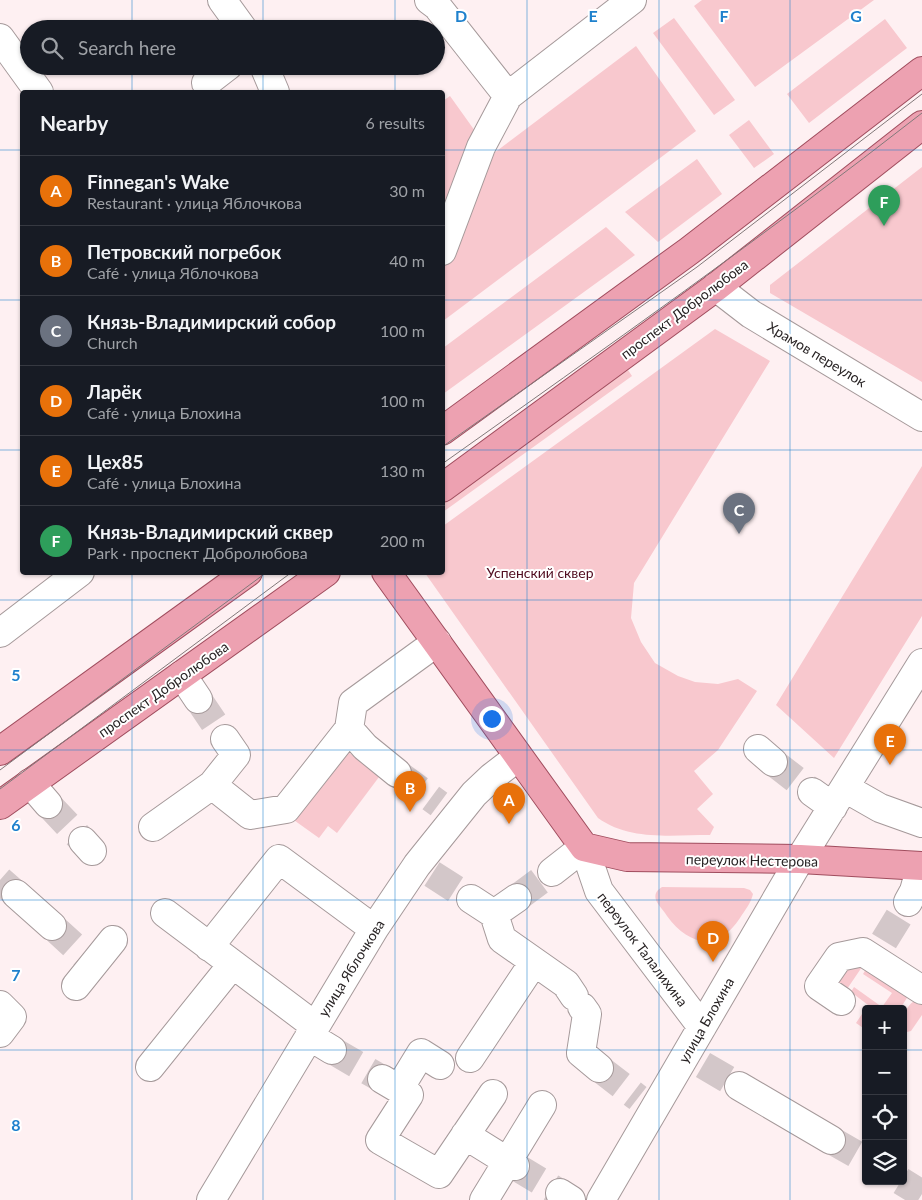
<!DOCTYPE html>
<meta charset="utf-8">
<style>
:root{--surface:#171b24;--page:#20242c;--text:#f1f3f6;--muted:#9ea1a6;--line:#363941;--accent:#d93025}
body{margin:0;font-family:Lato,sans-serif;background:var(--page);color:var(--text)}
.controls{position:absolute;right:15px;bottom:15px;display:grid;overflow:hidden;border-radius:5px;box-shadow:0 1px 4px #0004}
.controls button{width:45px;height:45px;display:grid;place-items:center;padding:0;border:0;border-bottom:1px solid var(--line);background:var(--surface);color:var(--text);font:25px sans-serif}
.you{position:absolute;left:491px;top:718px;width:18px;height:18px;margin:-12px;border:4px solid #fff;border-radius:50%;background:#1a73e8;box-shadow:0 0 0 8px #1a73e833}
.badge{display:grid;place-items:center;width:32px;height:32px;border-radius:50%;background:var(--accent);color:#fff;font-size:16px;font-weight:700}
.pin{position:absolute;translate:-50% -41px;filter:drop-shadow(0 1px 2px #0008)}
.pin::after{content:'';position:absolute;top:26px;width:18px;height:15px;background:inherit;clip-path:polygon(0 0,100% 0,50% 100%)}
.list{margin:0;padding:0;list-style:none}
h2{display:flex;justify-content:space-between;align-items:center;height:65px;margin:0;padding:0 20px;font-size:21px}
h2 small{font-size:16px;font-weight:400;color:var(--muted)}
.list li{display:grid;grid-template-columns:32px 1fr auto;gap:15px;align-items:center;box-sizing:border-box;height:70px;padding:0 20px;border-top:1px solid var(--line)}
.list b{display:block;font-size:19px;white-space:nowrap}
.list p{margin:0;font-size:16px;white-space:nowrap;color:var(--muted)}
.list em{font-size:16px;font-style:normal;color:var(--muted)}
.icon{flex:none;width:28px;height:28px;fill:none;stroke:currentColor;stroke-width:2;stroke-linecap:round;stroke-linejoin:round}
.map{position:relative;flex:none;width:922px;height:1200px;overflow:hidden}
.search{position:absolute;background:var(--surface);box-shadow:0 1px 4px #0004;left:20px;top:20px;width:425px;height:55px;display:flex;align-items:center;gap:12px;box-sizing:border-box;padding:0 18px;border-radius:28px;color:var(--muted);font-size:19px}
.panel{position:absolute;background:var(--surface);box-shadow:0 1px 4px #0004;left:20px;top:90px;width:425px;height:485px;border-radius:5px}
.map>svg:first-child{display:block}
.green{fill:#f8c8ce}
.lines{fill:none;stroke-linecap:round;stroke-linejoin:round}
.minor-tunnel{stroke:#d3c7c9;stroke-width:28;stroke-dasharray:28 14;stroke-linecap:butt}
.minor-casing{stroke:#a5999a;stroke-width:30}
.major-casing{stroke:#a04d5e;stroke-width:30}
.minor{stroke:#fff;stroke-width:28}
.major{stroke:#eda1b1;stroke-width:28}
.tram{stroke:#82797a;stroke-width:1}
.grid{fill:none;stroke:#1f81cd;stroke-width:1;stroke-opacity:0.55}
.labels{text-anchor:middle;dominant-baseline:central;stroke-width:4;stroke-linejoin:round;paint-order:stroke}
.street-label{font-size:14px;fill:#282324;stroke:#fff}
.park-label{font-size:14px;fill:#510d20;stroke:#fff}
.grid-label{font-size:16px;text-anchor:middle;font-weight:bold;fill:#1f81cd;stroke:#fff;stroke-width:4;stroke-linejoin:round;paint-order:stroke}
</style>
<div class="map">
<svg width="922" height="1200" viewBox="0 0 922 1200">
<rect width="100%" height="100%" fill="#fef0f2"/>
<path class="green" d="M702 0H874L755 87 694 6Z
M674 18 735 100 714 115 653 33Z
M885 19 907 48 809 123 787 94Z
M636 46 696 131 443 321 442 274 486 159Z
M450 96 475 131 443 215V101Z
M749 120 774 154 754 168 729 135Z
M697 159 722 194 658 242 625 212Z
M922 167V382L770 293V285Z
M606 227 635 255 443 394V348Z
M715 329 770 361 634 583 631 618 641 642 655 663 678 676 695 682 718 684 738 679 757 691 718 750 694 771 713 794 697 809 714 827 710 835C672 835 630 841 598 818L425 573 442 572 443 526Z
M628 370 632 376 443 512 442 503Z
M922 466V616L834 758 776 705Z
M346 750 379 777 337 833 328 826 319 838 291 818Z
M662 887 744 888 750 890 753 894C751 903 745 910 740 918 718 952 689 946 667 916 664 911 658 905 656 900 654 894 657 890 662 887Z
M851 960 864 964 845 992 838 987 837 981Z
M868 966 910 993 900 1009H866V1030L856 1023 868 1005 855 995 852 998 849 995 854 987 882 1007 892 993 863 974Z
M917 1000 922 1004V1015L911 1031 907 1032 903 1030C903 1019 905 1004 917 1000Z"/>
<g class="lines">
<path class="minor-tunnel" d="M198 699 225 739
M773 762 812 792
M397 773 439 804
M48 804 83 841
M432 874 471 899
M0 880 16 894
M517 898 552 872
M52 926 88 959
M884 941 908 902
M332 1050 382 1079
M703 1065 739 1086
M599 1068 638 1098
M831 1140 866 1160
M515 1166 560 1193
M901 1181 922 1194"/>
<defs>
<path id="minor" d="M222 0 243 29
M429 0 437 6 508 96
M0 38 39 92
M264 66 275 92
M206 83 228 66
M442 251 481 147 508 96 632 0
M716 287 751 314 922 417
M0 633 80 572
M182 675 198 699
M758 749 773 762
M397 773 365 747 349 729 353 703 437 642
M30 783 48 804
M212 785 250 815 286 809 349 729
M845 788 880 808 922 823
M812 792 833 807
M153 827 212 785 236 755 225 739
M83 841 92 851
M552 872 584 847 599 891 702 1027
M16 894 52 926
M471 899 494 914 502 939 566 984 574 996
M908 902 914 891 921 866
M165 913 315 1026
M494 914 517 898
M209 947 279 859 374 929
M76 986 113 940
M841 1001 819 986 839 957 863 952 922 990
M0 1005 12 1017 0 1033
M582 1007 587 1014 581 1053 599 1068
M309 1036 332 1050
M470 1058 534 962
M150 1067 232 965
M382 1079 409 1095 380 1140 439 1174 493 1094
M739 1086 831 1140
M399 1089 421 1053 440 1065
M465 1135 515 1166
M560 1193 571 1200
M211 1200 374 929 417 865 474 794 492 777 518 757
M484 1200 542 1105
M601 1200 800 859 922 663"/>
<path id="major" d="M442 431 689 251 922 71
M442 488 716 287 922 125
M386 572 584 847 627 857 800 859 922 866
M0 751 248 572
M0 805 326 572"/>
</defs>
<use href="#minor" class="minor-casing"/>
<use href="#major" class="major-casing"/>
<use href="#minor" class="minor"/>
<use href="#major" class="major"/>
<path class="tram" d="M442 447 697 267 922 94
M442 464C604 349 766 235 922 113
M0 770 267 572
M0 789 292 572"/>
</g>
<path class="grid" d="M132 0V29M263 0V29M395 0V29M527 0V1200M659 0V1200M790 0V1200M132 66V92M263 66V92M395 66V92M0 150H22M442 150H922M0 300H22M442 300H922M0 450H22M442 450H922M132 572V1200M263 572V1200M395 572V1200M0 600H922M0 750H922M0 900H922M0 1050H866M903 1050H922"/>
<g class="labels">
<g class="street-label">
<text transform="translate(684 309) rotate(-37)">проспект Добролюбова</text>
<text transform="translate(817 354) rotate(31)">Храмов переулок</text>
<text transform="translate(163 689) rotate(-35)">проспект Добролюбова</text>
<text transform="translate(752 860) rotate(1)">переулок Нестерова</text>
<text transform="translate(643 949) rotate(53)">переулок Талалихина</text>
<text transform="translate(351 968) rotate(-58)">улица Яблочкова</text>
<text transform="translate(706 1020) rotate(-60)">улица Блохина</text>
</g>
<g class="park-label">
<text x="540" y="572">Успенский сквер</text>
</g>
</g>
<g class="grid-label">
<text x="461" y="22">D</text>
<text x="593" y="22">E</text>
<text x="724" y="22">F</text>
<text x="856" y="22">G</text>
<text x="16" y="681">5</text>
<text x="16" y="831">6</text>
<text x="16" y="981">7</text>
<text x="16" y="1131">8</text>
</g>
</svg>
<div class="controls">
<button>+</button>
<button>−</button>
<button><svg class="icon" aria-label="locate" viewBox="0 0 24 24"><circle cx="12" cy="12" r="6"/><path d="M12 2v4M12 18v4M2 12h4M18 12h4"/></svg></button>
<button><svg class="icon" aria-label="layers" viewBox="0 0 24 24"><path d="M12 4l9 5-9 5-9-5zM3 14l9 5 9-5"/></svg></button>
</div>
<div class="you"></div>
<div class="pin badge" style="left:509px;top:824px;background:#e8710a">A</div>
<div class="pin badge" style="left:410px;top:812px;background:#e8710a">B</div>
<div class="pin badge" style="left:739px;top:534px;background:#6b7280">C</div>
<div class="pin badge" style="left:713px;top:962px;background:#e8710a">D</div>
<div class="pin badge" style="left:890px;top:765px;background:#e8710a">E</div>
<div class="pin badge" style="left:884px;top:226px;background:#2e9e5b">F</div>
<div class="search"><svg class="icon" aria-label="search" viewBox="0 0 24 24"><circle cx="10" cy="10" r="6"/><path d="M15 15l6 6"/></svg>Search here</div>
<section class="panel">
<h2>Nearby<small>6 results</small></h2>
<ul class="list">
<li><span class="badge" style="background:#e8710a">A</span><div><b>Finnegan's Wake</b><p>Restaurant · улица Яблочкова</p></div><em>30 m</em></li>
<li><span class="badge" style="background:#e8710a">B</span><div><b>Петровский погребок</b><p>Café · улица Яблочкова</p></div><em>40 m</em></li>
<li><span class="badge" style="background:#6b7280">C</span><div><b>Князь-Владимирский собор</b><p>Church</p></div><em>100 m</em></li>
<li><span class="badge" style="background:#e8710a">D</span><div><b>Ларёк</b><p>Café · улица Блохина</p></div><em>100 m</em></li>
<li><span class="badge" style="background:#e8710a">E</span><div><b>Цех85</b><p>Café · улица Блохина</p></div><em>130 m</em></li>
<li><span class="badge" style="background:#2e9e5b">F</span><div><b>Князь-Владимирский сквер</b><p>Park · проспект Добролюбова</p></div><em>200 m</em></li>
</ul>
</section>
</div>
